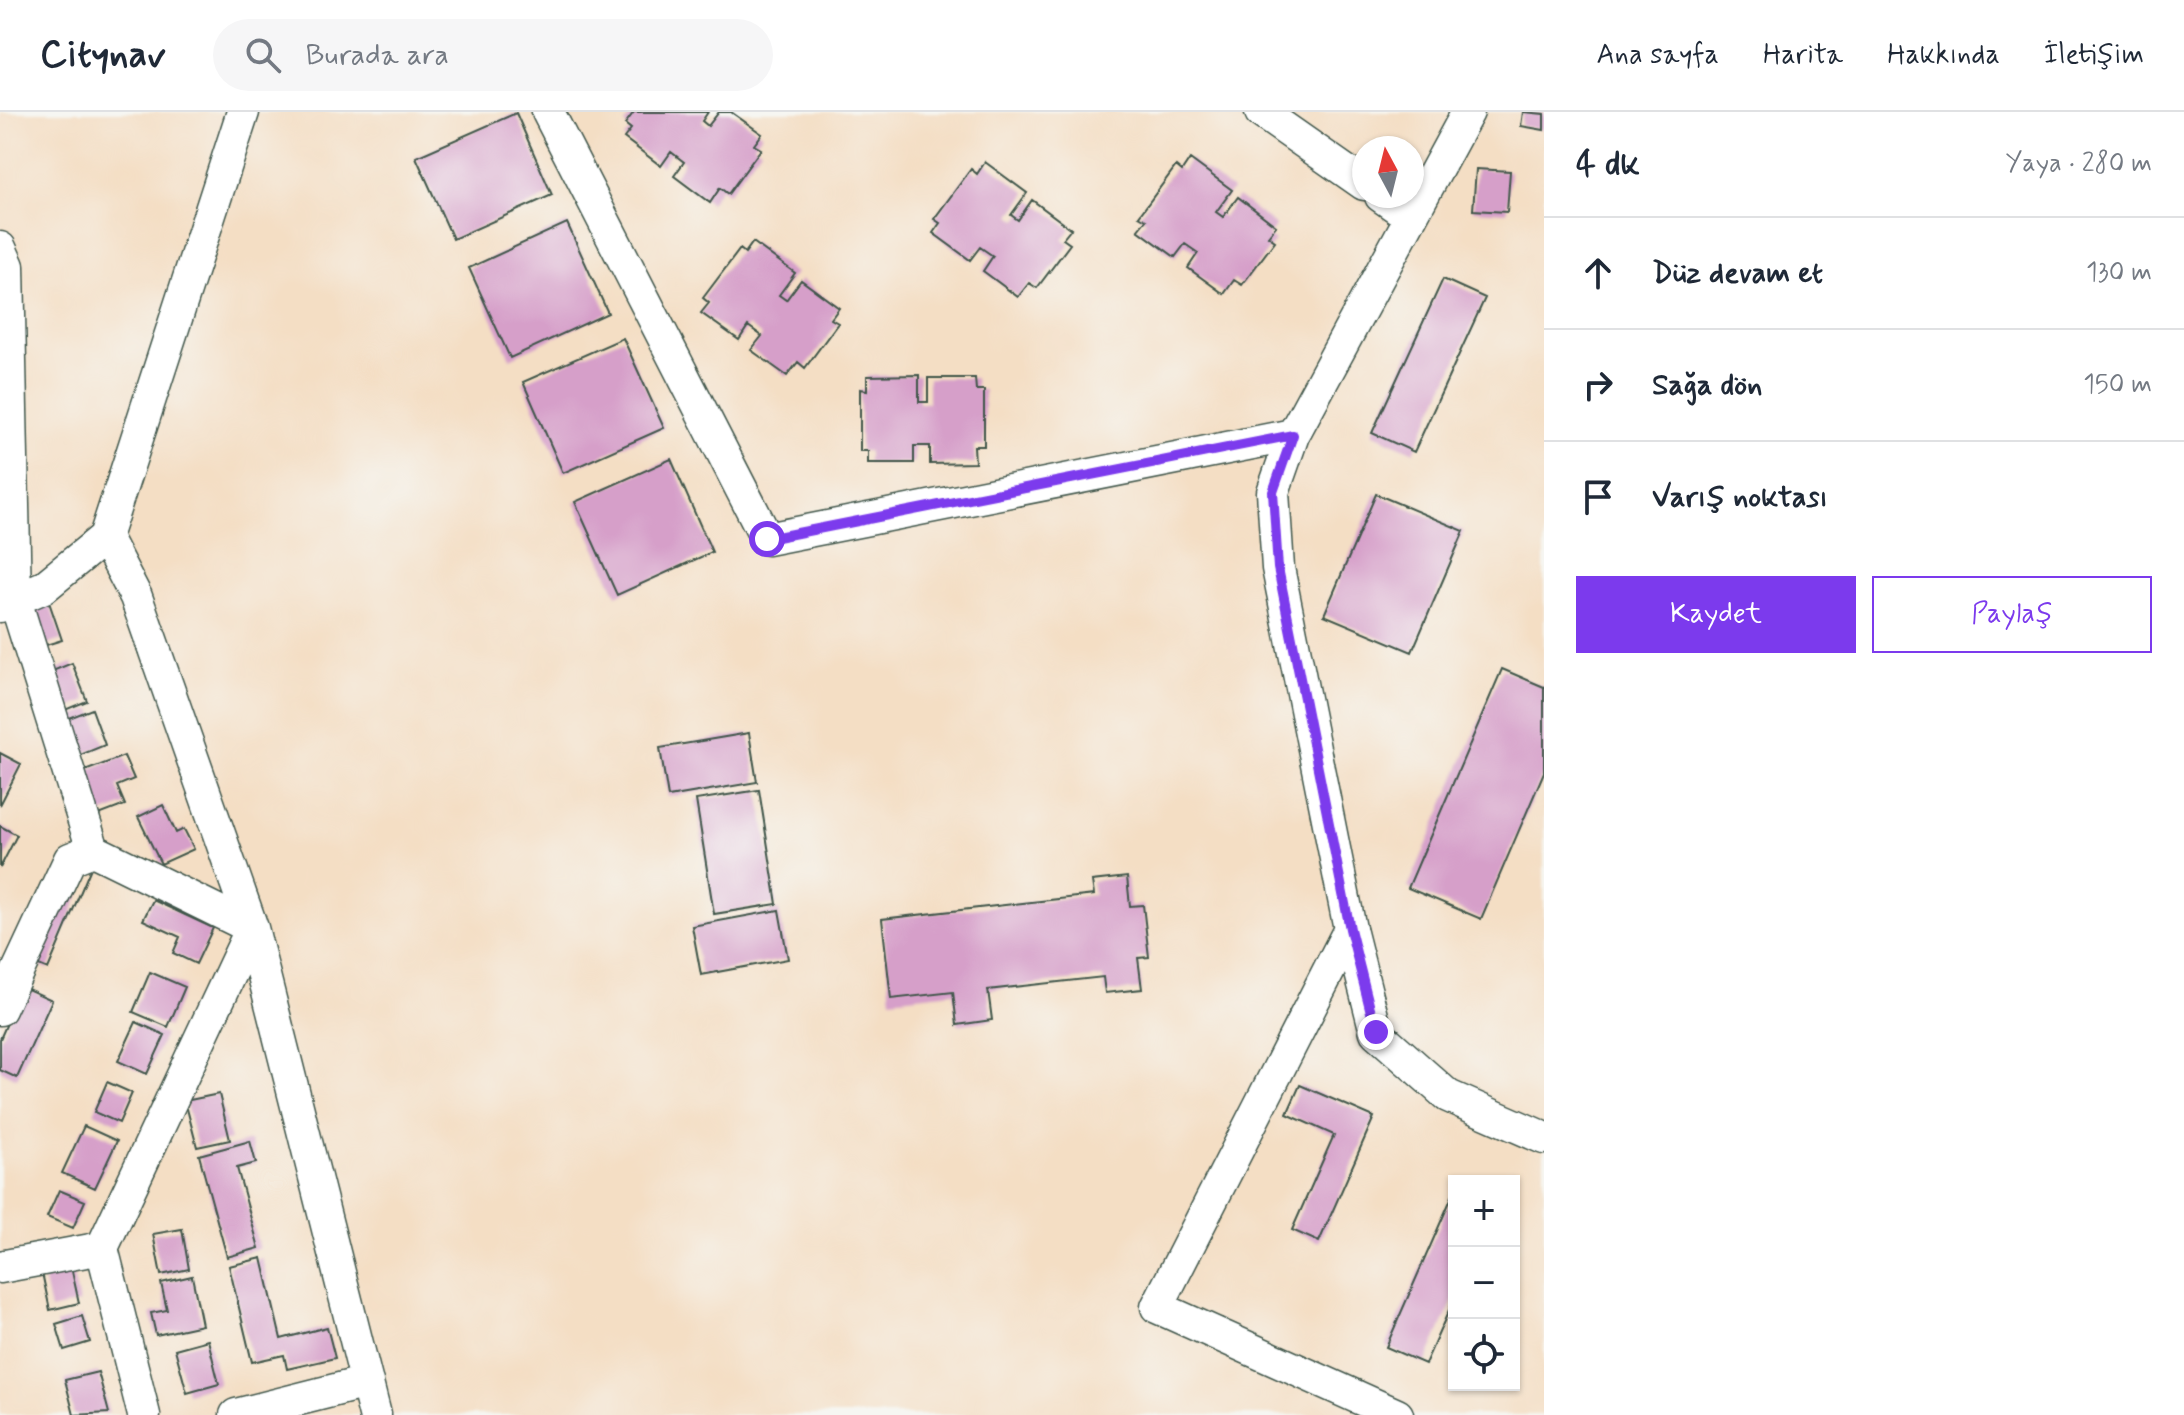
<!DOCTYPE html>
<html lang="tr">
<meta charset="utf-8">
<style>
:root{--surface:#fff;--page:#f6f6f7;--text:#1f2937;--muted:#747a83;--line:#e0e1e3;--accent:#7c3aed}
body{margin:0;font-family:Mynerve,sans-serif;background:var(--page);color:var(--text)}
.controls{position:absolute;right:24px;bottom:24px;display:grid;overflow:hidden;border-radius:0px;box-shadow:0 2px 6px #0004}
.controls button{width:72px;height:72px;display:grid;place-items:center;padding:0;border:0;border-bottom:2px solid var(--line);background:var(--surface);color:var(--text);font:40px sans-serif}
.compass{position:absolute;left:1352px;top:24px;width:72px;height:72px;border-radius:50%;background:var(--surface);box-shadow:0 2px 6px #0004;rotate:353deg}
.stop{position:absolute;width:24px;height:24px;margin:-18px;border:6px solid #7c3aed;border-radius:50%;background:#fff}
.stop.end{background:#7c3aed;border-color:#fff;box-shadow:0 2px 8px #0008}
.list{margin:0;padding:0;list-style:none}
h2{display:flex;justify-content:space-between;align-items:center;height:104px;margin:0;padding:0 32px;font-size:34px}
h2 small{font-size:26px;font-weight:400;color:var(--muted)}
.list li{display:grid;grid-template-columns:52px 1fr auto;gap:24px;align-items:center;box-sizing:border-box;height:112px;padding:0 32px;border-top:2px solid var(--line)}
.list b{display:block;font-size:30px;white-space:nowrap}
.list em{font-size:26px;font-style:normal;color:var(--muted)}
.actions{display:flex;gap:16px;padding:24px 32px}
.actions a{flex:1;padding:18px 0;border:2px solid var(--accent);border-radius:0px;text-align:center;font-size:28px;color:var(--accent)}
.actions .main{background:var(--accent);color:#fff}
.icon{flex:none;width:44px;height:44px;fill:none;stroke:currentColor;stroke-width:2;stroke-linecap:round;stroke-linejoin:round}
.map{position:relative;flex:none;width:1544px;height:1303px;overflow:hidden}
header{display:flex;align-items:center;gap:48px;box-sizing:border-box;height:112px;padding:0 40px;background:var(--surface);border-bottom:2px solid var(--line)}
header strong{font-size:38px}
nav{display:flex;gap:44px;margin-inline-start:auto;font-size:28px}
.search{width:560px;height:72px;background:var(--page);display:flex;align-items:center;gap:20px;box-sizing:border-box;padding:0 28px;border-radius:44px;color:var(--muted);font-size:30px}
main{display:flex}
aside{flex:1;background:var(--surface)}
.map>svg:first-child{display:block}
.building{fill:#d69fc9}
.lines{fill:none;stroke-linecap:round;stroke-linejoin:round}
.minor-casing{stroke:#3f554a;stroke-width:35}
.minor{stroke:#fff;stroke-width:32}
.route{stroke:#7c3aed;stroke-width:10}
</style>
<header>
<strong>Citynav</strong>
<div class="search"><svg class="icon" aria-label="search" viewBox="0 0 24 24"><circle cx="10" cy="10" r="6"/><path d="M15 15l6 6"/></svg>Burada ara</div>
<nav><a>Ana sayfa</a><a>Harita</a><a>Hakkında</a><a>İletişim</a></nav>
</header>
<main>
<div class="map">
<svg width="1544" height="1303" viewBox="0 0 1544 1303">
<rect width="100%" height="100%" fill="#f6f6f2"/>
<filter id="ink" filterUnits="userSpaceOnUse"><feTurbulence type="fractalNoise" baseFrequency=".0125" numOctaves="2"/><feDisplacementMap in="SourceGraphic" scale="16" xChannelSelector="R" yChannelSelector="G"/><feConvolveMatrix kernelMatrix="1 2 1 2 8 2 1 2 1" color-interpolation-filters="sRGB"/></filter>
<filter id="wash" filterUnits="userSpaceOnUse"><feTurbulence type="fractalNoise" baseFrequency=".006" numOctaves="4" result="noise"/><feDisplacementMap in="SourceGraphic" scale="32" xChannelSelector="R" yChannelSelector="G"/><feGaussianBlur stdDeviation="1.8" result="paint"/><feColorMatrix in="noise" values="0 0 0 0 0 0 0 0 0 0 0 0 0 0 0 0 0 1.4 0 .05"/><feComposite in="paint" operator="in"/></filter>
<g filter="url(#wash)">
<rect width="100%" height="100%" fill="#f4dec4"/>
<g id="blocks">
<path class="building" d="M634 0H708L702 9 708 14 719 0H731L762 22 754 33 761 37 728 82 720 76 710 91 674 64 684 50 671 40 661 54 624 26 631 17 625 12Z
M1523 0 1544 2V18L1521 14Z
M516 1 552 83 453 127 416 45Z
M1190 47 1232 78 1216 100 1223 105 1238 85 1276 114 1268 124 1275 129 1242 173 1234 168 1224 182 1188 156 1198 141 1185 132 1175 145 1138 118 1146 108 1139 104 1176 54 1182 59Z
M985 50 1027 81 1011 103 1018 108 1032 88 1071 117 1063 127 1070 132 1037 176 1029 171 1018 185 983 159 993 144 980 135 970 148 933 121 940 111 934 107 971 57 977 62Z
M1476 57 1510 59 1507 100 1473 98Z
M567 111 608 201 510 246 469 156Z
M753 130 795 161 779 183 786 188 801 168 839 196 831 207 838 211 805 256 798 250 787 264 751 238 762 224 748 214 739 228 701 201 709 191 703 186 740 137 745 141Z
M1443 167 1485 186 1414 340 1372 321Z
M623 226 664 316 563 361 523 270Z
M919 263V290H928V266H975L976 278H984V334H974L975 351 930 352V334H914V351H868V339H860V277L867 278V264Z
M671 347 712 440 617 483 575 390Z
M1376 382 1464 419 1412 540 1324 503Z
M49 490 62 528 33 537 21 499Z
M72 551 87 589 60 600 45 562Z
M1502 557 1544 575V660L1481 807 1408 776Z
M92 597 105 633 78 644 64 608Z
M749 621 757 670 668 685 660 636Z
M0 641 21 652 0 693Z
M124 644 134 667 117 674 125 693 99 703 82 660Z
M759 678 777 792 714 802 696 688Z
M163 693 176 721 184 717 194 737 161 752 138 705Z
M0 714 17 723 0 756Z
M69 749 90 758 48 857 27 848Z
M1127 765 1130 794 1143 793 1149 845 1138 846 1142 877 1105 881 1103 865 988 878 992 908 957 913 953 880 891 887 882 807 1094 783 1092 769Z
M153 788 213 816 196 852 173 841 180 825 143 808Z
M779 798 788 847 701 863 692 814Z
M150 860 185 875 168 915 133 900Z
M23 875 52 888 17 966 0 958V927Z
M136 910 165 923 147 962 118 949Z
M107 970 132 981 119 1011 94 1000Z
M1300 973 1374 1005 1319 1130 1292 1118 1334 1023 1287 1002Z
M219 982 230 1028 197 1035 185 989Z
M84 1014 117 1029 95 1076 62 1061Z
M250 1029 256 1051 237 1056 259 1136 227 1145 199 1043Z
M59 1078 85 1089 73 1116 47 1105Z
M1454 1080V1187L1425 1252 1386 1235Z
M182 1117 189 1157 161 1163 153 1122Z
M262 1146 281 1227 327 1215 335 1246 287 1257 284 1243 252 1250 229 1154Z
M70 1150 79 1191 50 1198 41 1156Z
M192 1164 202 1213 156 1223 151 1201 167 1198 161 1171Z
M82 1204 90 1230 64 1238 56 1212Z
M208 1228 219 1272 187 1281 175 1237Z
M98 1260 109 1301 74 1303 65 1268Z"/>
</g>
</g>
<g filter="url(#ink)">
<use href="#blocks" fill-opacity="0" stroke="#3f554a" stroke-width="2"/>
<g class="lines">
<defs>
<path id="minor" d="M548 0 767 427 1293 323
M1261 0 1364 72
M1468 0 1293 323 1273 380 1278 456 1350 817 1376 920 1448 984 1544 1026
M1381 84 1411 105
M0 136 8 154 15 488 93 738 252 816
M105 425 136 485 252 816 375 1303
M0 494 44 475 105 425 243 0
M1350 817 1157 1195 1397 1303
M0 897 70 747 93 738
M0 1155 102 1136
M144 1303 102 1136 252 816
M236 1303 367 1270"/>
</defs>
<use href="#minor" class="minor-casing"/>
<use href="#minor" class="minor"/>
</g>
</g>
<g class="lines" filter="url(#ink)">
<path class="route" d="M767 427 1293 323 1273 380 1278 456 1350 817 1376 920"/>
</g>
</svg>
<div class="controls">
<button>+</button>
<button>−</button>
<button><svg class="icon" aria-label="locate" viewBox="0 0 24 24"><circle cx="12" cy="12" r="6"/><path d="M12 2v4M12 18v4M2 12h4M18 12h4"/></svg></button>
</div>
<svg class="compass" viewBox="-18 -18 36 36"><path d="M0-13l5 13h-10z" fill="#e53935"/><path d="M0 13l5-13h-10z" fill="#747a83"/></svg>
<div class="stop" style="left:767px;top:427px"></div>
<div class="stop end" style="left:1376px;top:920px"></div>
</div>
<aside>
<h2>4 dk<small>Yaya · 280 m</small></h2>
<ul class="list">
<li><svg class="icon" aria-label="ahead" viewBox="0 0 24 24"><path d="M12 20V5M6 11l6-6 6 6"/></svg><div><b>Düz devam et</b></div><em>130 m</em></li>
<li><svg class="icon" aria-label="right" viewBox="0 0 24 24"><path d="M7 20v-9h11M14 6l5 5-5 5"/></svg><div><b>Sağa dön</b></div><em>150 m</em></li>
<li><svg class="icon" aria-label="arrive" viewBox="0 0 24 24"><path d="M6 21V4h12l-3 4 3 4H6"/></svg><div><b>Varış noktası</b></div></li>
</ul>
<div class="actions"><a class="main">Kaydet</a><a>Paylaş</a></div>
</aside>
</main>
